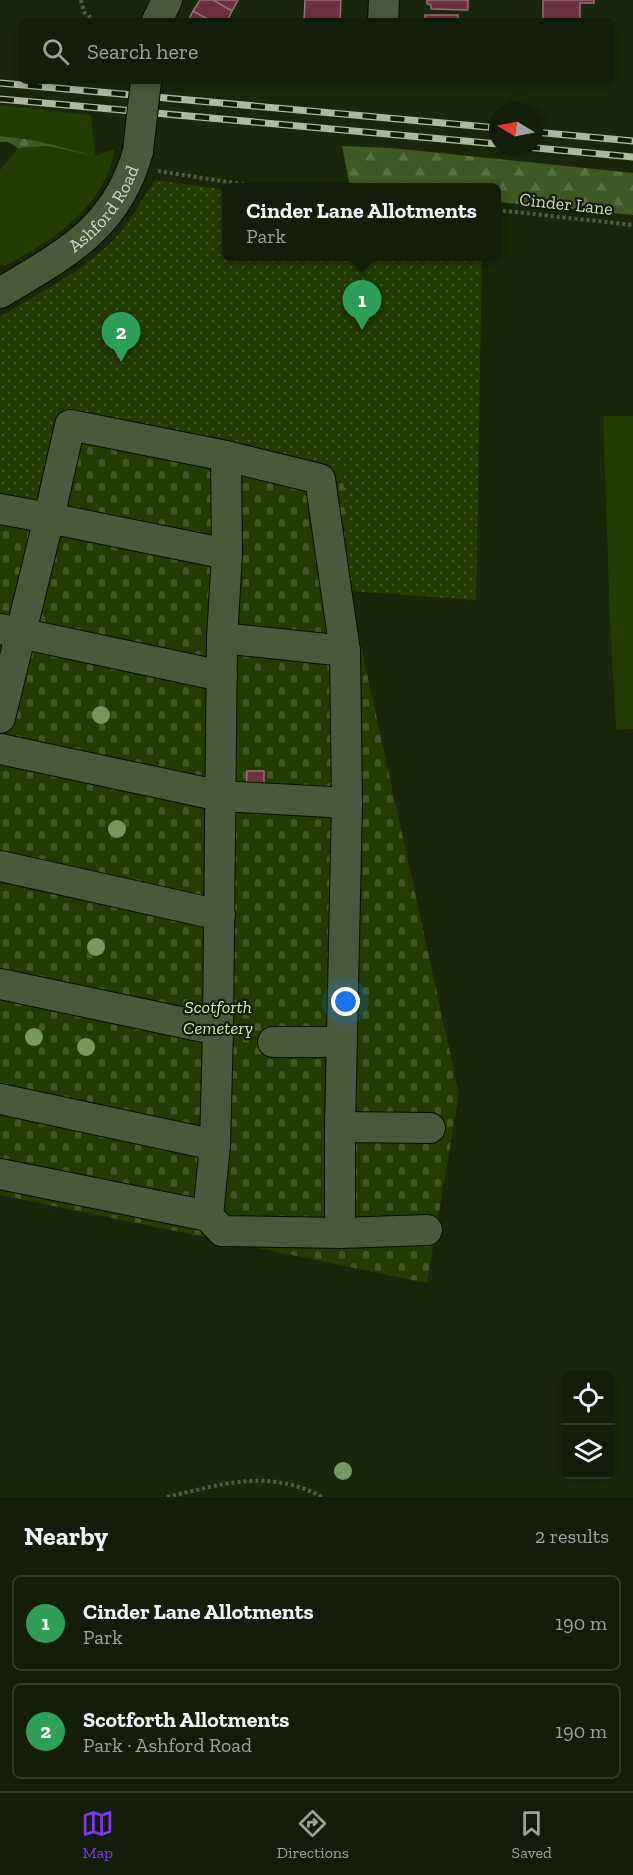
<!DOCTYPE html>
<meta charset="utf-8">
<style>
:root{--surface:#131d09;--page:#1c2612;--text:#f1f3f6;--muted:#9da29c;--line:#323b2a;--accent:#7c3aed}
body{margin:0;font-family:"Zilla Slab",serif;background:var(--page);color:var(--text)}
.controls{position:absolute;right:18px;bottom:18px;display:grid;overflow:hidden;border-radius:9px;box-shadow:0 3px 9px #0003}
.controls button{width:54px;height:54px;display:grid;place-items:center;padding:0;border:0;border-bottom:2px solid var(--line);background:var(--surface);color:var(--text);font:30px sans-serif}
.compass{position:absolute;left:489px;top:102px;width:54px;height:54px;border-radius:50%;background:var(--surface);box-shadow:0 3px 9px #0003;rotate:280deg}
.you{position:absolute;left:346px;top:1002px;width:21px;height:21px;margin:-15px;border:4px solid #fff;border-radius:50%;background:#1a73e8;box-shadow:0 0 0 9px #1a73e833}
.badge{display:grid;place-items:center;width:39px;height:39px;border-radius:50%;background:var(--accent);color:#fff;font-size:20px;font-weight:700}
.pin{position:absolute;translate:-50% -50px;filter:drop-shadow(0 2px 3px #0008)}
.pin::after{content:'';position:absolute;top:32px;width:21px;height:18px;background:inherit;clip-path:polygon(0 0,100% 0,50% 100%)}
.popup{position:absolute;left:222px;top:183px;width:279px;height:78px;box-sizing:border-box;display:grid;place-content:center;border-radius:9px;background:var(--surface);filter:drop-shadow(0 2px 4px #0005);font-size:20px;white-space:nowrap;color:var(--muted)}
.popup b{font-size:22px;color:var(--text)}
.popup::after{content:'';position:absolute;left:50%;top:100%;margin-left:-12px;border:12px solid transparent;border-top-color:var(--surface)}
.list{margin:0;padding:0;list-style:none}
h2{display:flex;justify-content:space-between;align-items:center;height:78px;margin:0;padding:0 24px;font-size:26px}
h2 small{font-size:20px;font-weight:400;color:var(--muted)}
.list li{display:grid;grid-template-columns:39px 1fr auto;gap:18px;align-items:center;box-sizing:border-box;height:96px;margin:0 12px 12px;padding:0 12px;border:2px solid var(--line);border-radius:9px}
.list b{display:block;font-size:22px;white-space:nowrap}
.list p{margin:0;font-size:20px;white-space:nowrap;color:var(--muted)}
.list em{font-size:20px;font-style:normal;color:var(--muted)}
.icon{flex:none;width:33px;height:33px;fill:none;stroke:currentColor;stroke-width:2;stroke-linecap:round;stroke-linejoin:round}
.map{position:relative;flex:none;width:633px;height:1497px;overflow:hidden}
.search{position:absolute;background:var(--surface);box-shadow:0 3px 9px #0003;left:18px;right:18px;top:18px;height:66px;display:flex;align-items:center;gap:15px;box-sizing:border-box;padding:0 21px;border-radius:9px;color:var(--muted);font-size:22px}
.sheet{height:294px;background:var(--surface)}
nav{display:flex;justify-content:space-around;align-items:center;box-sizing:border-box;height:84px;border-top:2px solid var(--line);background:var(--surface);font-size:16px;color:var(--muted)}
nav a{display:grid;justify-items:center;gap:3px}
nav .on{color:var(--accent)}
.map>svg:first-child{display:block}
.grass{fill:#233c02}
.forest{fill:url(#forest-firs)}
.cemetery{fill:url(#cemetery-stones)}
.garden{fill:url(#garden-dots)}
.building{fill:#6d3141;stroke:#956e76;stroke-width:1.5}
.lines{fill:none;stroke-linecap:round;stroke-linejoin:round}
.minor-casing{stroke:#040f00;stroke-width:32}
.path{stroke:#505d45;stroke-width:4;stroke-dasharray:3 3;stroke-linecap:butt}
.minor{stroke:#49593c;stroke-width:30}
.rail-casing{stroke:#acb7a4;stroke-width:7}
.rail{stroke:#101d03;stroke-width:4.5;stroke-dasharray:14;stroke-linecap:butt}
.minor-bridge-casing{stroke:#040f00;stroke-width:32;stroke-linecap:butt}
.minor-bridge{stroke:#49593c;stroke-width:30}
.tree{fill:#79985e}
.labels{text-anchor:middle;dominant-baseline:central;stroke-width:4.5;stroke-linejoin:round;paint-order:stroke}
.street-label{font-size:18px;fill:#ced8c7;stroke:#101d03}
.park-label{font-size:18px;font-style:italic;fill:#c8f4a1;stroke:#101d03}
</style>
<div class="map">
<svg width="633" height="1497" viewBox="0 0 633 1497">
<defs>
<pattern id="forest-firs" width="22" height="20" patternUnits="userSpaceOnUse" patternTransform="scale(1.5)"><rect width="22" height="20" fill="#3e5923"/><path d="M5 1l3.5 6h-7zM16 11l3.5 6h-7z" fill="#597041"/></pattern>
<pattern id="cemetery-stones" width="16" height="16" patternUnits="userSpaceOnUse" patternTransform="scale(1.5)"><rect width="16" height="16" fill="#233c02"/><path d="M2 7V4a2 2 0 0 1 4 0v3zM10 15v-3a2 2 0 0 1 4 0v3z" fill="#425725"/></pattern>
<pattern id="garden-dots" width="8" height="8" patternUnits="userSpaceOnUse" patternTransform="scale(1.5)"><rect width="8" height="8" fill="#233c02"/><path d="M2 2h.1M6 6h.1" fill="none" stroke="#425725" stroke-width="1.8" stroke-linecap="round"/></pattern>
</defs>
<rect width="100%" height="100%" fill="#19270c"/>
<path class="grass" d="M0 105 91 115 95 156 115 149C104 208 54 240 5 266L0 265V170L18 148 47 146 82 153 34 140 0 136Z
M603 416H633V729L616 730 610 624Z"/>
<path class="forest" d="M0 136 34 140 95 156 47 146 18 148 8 142H0Z
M342 146 391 148 633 173V215L497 202V188L350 187Z"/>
<path class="cemetery" d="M58 408 343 469 349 591 459 1094 427 1283 0 1195V493L37 500Z"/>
<path class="garden" d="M156 180 227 190V256L482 257 476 600 349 591 343 469 58 408 37 500 0 493V317C40 292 87 270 119 234 133 218 142 197 156 180Z"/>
<path class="building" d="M200 0H213L232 11 227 21H211L193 11Z
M213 0H238L232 11Z
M305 0H341L340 21H304Z
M427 0H468V10L431 9V5L427 4Z
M543 0H594V3H580V21H543Z
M193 11 211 21H188Z
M425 15H458V21H425Z
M247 771H264V794H246Z"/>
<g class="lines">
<defs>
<g id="minor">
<path d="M157 21 167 0"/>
<path d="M383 21 384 0"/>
<path id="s1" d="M0 293C63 255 117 229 138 151"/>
<path d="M0 509 49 518 70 425 226 456 320 479 345 651 347 803 340 1127V1233"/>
<path d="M0 629 222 676"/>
<path d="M222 638 345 651"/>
<path d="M0 718 49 518 227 554"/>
<path d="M0 749 221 796 347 803"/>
<path d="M0 866 220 915"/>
<path d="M0 984 218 1030"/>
<path d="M273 1042H341"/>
<path d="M0 1099 215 1145"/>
<path d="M340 1127 430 1128"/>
<path d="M0 1174 208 1216 222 1231 340 1233 427 1230"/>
<path d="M208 1216 215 1145 218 1030 222 638 227 554 226 456"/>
</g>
</defs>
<use href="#minor" class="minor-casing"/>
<path class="path" d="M81 0 84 12 95 21
M158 171 267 188
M497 210 633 225
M167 1497C224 1484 266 1468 323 1497"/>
<use href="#minor" class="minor"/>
<defs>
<path id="rail" d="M0 83 498 128
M0 99 498 144
M534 132 633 141
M526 147 633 157"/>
</defs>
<use href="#rail" class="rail-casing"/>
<use href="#rail" class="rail"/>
<defs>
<path id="minor-bridge" d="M138 151 146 81"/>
</defs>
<use href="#minor-bridge" class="minor-bridge-casing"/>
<use href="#minor-bridge" class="minor-bridge"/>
</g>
<g class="tree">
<circle cx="101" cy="715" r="9"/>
<circle cx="117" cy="829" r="9"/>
<circle cx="96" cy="947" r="9"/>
<circle cx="34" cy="1037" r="9"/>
<circle cx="86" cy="1047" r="9"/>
<circle cx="343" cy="1471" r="9"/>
</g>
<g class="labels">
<g class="street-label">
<text transform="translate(566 204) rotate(6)">Cinder Lane</text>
<text stroke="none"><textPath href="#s1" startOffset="136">Ashford Road</textPath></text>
</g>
<g class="park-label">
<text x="218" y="1007">Scotforth<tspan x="218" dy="21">Cemetery</tspan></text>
</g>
</g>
</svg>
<div class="controls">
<button><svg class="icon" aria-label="locate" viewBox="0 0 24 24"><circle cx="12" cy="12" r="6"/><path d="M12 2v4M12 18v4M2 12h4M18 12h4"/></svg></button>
<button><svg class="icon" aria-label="layers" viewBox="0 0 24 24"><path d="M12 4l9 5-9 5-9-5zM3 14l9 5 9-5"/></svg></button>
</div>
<svg class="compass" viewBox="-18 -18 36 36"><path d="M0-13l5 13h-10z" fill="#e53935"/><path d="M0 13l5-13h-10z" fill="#9da29c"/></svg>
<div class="you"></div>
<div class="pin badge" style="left:362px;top:330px;background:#2e9e5b">1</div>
<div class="popup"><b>Cinder Lane Allotments</b>Park</div>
<div class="pin badge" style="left:121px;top:362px;background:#2e9e5b">2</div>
<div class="search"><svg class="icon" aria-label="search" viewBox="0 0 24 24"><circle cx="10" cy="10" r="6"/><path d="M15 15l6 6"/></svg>Search here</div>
</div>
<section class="sheet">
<h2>Nearby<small>2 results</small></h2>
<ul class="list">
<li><span class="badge" style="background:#2e9e5b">1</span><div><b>Cinder Lane Allotments</b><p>Park</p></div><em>190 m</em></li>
<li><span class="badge" style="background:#2e9e5b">2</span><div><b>Scotforth Allotments</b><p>Park · Ashford Road</p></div><em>190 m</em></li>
</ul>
</section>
<nav>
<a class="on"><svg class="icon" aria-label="map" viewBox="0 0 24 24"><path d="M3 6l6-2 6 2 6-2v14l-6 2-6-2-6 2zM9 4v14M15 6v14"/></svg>Map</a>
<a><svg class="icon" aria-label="directions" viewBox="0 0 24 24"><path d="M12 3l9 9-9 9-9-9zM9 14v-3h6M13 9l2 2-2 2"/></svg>Directions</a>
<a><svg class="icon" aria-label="saved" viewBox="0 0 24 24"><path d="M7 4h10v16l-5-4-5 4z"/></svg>Saved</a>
</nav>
